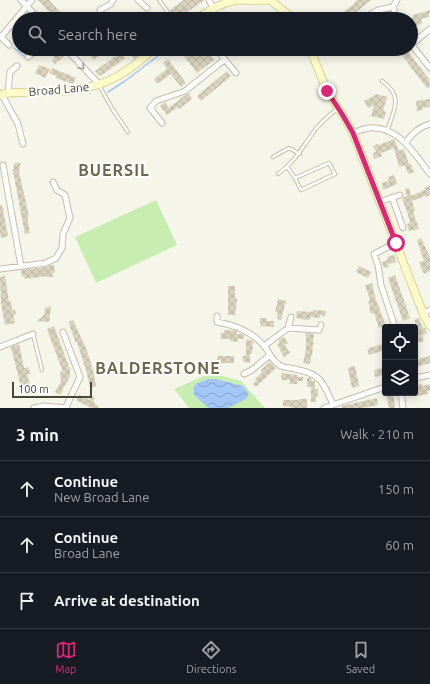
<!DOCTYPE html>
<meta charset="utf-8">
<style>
:root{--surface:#171b24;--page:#242831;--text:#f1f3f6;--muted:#9ea1a6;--line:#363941;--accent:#db2777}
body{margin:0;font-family:Ubuntu,sans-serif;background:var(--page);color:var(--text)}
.controls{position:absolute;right:12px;bottom:12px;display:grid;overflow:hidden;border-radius:4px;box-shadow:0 2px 10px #0003}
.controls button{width:36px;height:36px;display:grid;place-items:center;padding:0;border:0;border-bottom:1px solid var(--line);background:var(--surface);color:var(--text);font:20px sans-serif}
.scale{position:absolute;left:12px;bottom:10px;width:80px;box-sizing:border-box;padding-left:4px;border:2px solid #4b4737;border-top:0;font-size:11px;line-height:14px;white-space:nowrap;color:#4b4737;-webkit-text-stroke:3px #fff;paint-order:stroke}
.stop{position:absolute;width:12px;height:12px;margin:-9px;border:3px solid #db2777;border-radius:50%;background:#fff}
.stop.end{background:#db2777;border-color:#fff;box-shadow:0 1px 4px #0008}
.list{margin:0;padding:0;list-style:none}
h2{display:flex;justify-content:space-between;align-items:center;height:52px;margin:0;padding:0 16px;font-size:17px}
h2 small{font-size:13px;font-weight:400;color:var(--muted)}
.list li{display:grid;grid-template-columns:26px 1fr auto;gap:12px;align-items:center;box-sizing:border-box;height:56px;padding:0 16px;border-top:1px solid var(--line)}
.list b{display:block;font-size:15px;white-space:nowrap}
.list p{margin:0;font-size:13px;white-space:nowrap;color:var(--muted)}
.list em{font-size:13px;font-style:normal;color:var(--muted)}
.icon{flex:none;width:22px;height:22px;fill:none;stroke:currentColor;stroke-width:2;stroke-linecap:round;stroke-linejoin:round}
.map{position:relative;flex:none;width:430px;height:408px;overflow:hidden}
.search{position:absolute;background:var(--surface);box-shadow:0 2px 10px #0003;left:12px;right:12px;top:12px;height:44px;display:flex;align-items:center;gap:10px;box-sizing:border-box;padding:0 14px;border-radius:22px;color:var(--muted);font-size:15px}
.sheet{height:220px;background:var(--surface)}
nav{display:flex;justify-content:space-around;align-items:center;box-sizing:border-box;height:56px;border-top:1px solid var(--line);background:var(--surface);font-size:11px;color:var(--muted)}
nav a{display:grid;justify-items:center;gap:2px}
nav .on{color:var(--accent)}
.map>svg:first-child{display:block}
.green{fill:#c7edb0}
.water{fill:url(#water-waves)}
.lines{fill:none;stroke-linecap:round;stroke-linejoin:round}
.stream{stroke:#a2c6f7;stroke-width:1.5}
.building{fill:url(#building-cross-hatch)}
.service-casing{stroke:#c3bfac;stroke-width:4.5}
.minor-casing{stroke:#c3bfac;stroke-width:7}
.secondary-casing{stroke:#dad496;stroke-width:9}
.service{stroke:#fff;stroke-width:2.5}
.minor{stroke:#fff;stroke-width:5}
.secondary{stroke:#fffbcb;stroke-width:7}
.oneway{stroke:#9c9a91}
.route{stroke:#db2777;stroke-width:5}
.labels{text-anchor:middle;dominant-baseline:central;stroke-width:4;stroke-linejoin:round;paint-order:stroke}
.street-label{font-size:12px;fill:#4b4737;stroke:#fff}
.district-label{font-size:16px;font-weight:bold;letter-spacing:1px;fill:#6f674d;stroke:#fff}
</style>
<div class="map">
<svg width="430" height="408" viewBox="0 0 430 408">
<defs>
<pattern id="water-waves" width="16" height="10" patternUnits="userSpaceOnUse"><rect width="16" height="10" fill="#a2c6f7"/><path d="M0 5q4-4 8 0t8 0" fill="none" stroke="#86a3c9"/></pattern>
<pattern id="building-cross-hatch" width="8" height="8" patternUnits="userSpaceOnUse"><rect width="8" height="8" fill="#d9d3be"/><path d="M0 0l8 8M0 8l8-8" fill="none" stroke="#bcb6a4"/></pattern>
</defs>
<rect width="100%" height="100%" fill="#f6f5ea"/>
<path class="green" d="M156 200 177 245 96 283 75 237Z
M211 373 241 381 265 408H189L174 389Z"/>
<path class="water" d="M208 379H216L243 386 249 394 246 399 228 408H209L194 395V386L198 383Z"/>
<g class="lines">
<path class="stream" d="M14 48 25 57
M108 92 125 81 167 49"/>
</g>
<path class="building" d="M38 0H49L66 19H56Z
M184 0H205L176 19 170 10Z
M357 0H371L348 19H344L340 15 355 3V2Z
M430 10 429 17 421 19 422 24 411 26V18L414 17 413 15Z
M47 49H57L64 56 55 64 52 61 55 58Z
M84 49H103L99 53 100 54 94 60Z
M133 49H147L134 59 129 52Z
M179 49H206L214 60 197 73Z
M397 49H406L429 79 430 87 427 88Z
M121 52 125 58 119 63 100 76 95 71Z
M168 59 186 83 181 87 171 74 157 84 154 79 167 69 163 63Z
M39 65 50 69 45 78 35 73Z
M52 68 76 78 73 84 56 78V76L49 73Z
M227 71 231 76 201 101 197 96Z
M188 93 192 99 179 109 178 107 167 115 160 106 165 102 169 108Z
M377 94 387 97 383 111 386 112 384 119 371 116 374 105 368 108 364 101Z
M430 99V107L422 108V110L417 111 416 101Z
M394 139 399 151 404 149 407 159 410 165 411 164 414 172 408 174 405 165 399 167 394 148 381 153 382 156 374 159 373 153 376 152 373 146 378 144 379 145Z
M14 163H20L19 176H20L29 217H27L30 233 25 234 13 171Z
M394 175 397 184 383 190 382 183 389 181 388 177Z
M430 186V195L425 197V196L412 201 415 211 413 212 419 229 409 231 407 224 410 223 408 215 402 198 407 196 405 189 409 188 411 196 425 190 424 188Z
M0 205H2L8 236 1 238 0 231Z
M421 238 430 257V271L424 274 419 262 424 261 417 240Z
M394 255 396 262 388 264 389 267 384 268 382 262 388 260 387 257Z
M50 265H54L55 273H52L53 277H47V276L25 279 24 276 22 277 21 270 47 267Z
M359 266 371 272 368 278 356 272Z
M395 275 410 318 403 321 388 278Z
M5 276 9 302 11 301 12 310H15L16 314 13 315 15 323 5 325 1 303 0 277Z
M372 283 375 297 386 326 379 328 374 313 371 314 369 308 370 307 368 301 370 300 365 285Z
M228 286H235V299H237L235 315H228Z
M278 299 286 301 281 320 277 319 278 313 275 312Z
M51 306 49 322 37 321 44 315 45 308Z
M313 310 326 311 325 316 320 315V318L311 317 309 320 296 318 297 311 313 312Z
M260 318H266V321H274V327L261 326V324H260Z
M419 318 423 329 425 328 427 333 422 335 424 341 419 343 418 340 415 341V320Z
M73 320 86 348 93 370 96 386 90 388 87 374 79 348 76 341H75L70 326 69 322Z
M54 326 70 370V376L60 395 55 392 60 383 61 384 60 372H63L47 329Z
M224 330 236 331 237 334H242L244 335V339H237V342L230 341V339H221V333H224Z
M306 333 314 334 312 356H311L310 364 303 363 306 349Z
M284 337 288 343 285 345 290 353 284 357 277 344 280 343 278 340Z
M246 339 253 341 252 354H250V363L243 362V356H246Z
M385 343V350L369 355 367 349Z
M19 344 24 368 28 367 30 374H27L32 393 26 394 25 391H22L11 347Z
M218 356H234V363H218Z
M430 356V363L415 367V360Z
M270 362 276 368 256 387 253 384 256 381 259 384 255 379 262 373 261 370Z
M355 366 359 386 352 388 348 368Z
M385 367V375L375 377 374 370Z
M282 373 297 375V377H303V381H297V384H290V380H282Z
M307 378H311L312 381H315V389H318V396H316V402H311V387H307Z
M422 384V386L430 384V391H428V394L417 396V392H415V385Z
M386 393H393L395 408H389Z
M79 394 89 400 91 396 95 398 93 401 99 408H91L76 400Z
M377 398 378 405 363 408H342V406Z
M299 399H307V408H291V407L283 406V400H299Z"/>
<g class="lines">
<defs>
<path id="service" d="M159 0 173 19
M382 81C404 96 394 110 387 131
M99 85 113 110 128 132
M273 157 289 148 300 154
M288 168 295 178 329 163 335 174 301 190 295 178
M278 174C295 162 303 146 315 130 321 122 330 115 338 108
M33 334 42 370"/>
<path id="minor" d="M21 0 39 19
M138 0 147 8
M209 0 213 8
M100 10 111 4 113 0
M363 19 378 10 393 7
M397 19 393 7 397 0
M411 44 430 68
M9 45 1 37 32 0
M411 45 430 29
M66 49 99 84
M216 49 236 73
M28 57 38 49
M8 93 10 72 17 66
M2 95 18 124 23 144
M162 123 150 108 156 101 185 91 224 60
M353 133C358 131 363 129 368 128 398 125 414 153 430 174
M406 142C413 133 419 127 430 124
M3 165 21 266
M392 197 403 228
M379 202 400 195
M0 269 46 263 56 258 62 248 63 234 70 218 65 195 57 190 53 182
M423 313 430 310
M217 316V322C235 325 253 332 265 347 270 354 273 362 281 366 286 368 293 368 299 370 323 375 323 384 333 404
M395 327 381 285 378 265 374 254 396 243
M288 328 291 317
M63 332 80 377 66 407
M264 346 288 328 319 330 321 325
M0 347 33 334
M244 374 252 370 270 355
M415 378 430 375
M401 393 403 408
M34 408 44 406 67 408
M324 408 385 387"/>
<path id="secondary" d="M197 19C209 10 222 2 238 0 249 0 259 1 270 0L294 19
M310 49 327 91 342 114 353 133 423 313 430 326
M0 95 8 93C43 91 86 95 118 76 131 69 143 58 155 49"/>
</defs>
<use href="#service" class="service-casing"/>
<use href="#minor" class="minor-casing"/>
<use href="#secondary" class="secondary-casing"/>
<use href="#service" class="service"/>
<use href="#minor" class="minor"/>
<use href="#secondary" class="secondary"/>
</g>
<defs><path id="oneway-chevron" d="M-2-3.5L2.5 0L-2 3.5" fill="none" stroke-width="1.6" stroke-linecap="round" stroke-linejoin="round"/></defs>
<use class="oneway" href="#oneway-chevron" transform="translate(82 67) rotate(47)"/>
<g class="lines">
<path class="route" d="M327 91 342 114 353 133 396 243"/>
</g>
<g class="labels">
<g class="street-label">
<text transform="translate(59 89) rotate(-5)">Broad Lane</text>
</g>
<g class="district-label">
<text x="114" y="170">BUERSIL</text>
<text x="158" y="368">BALDERSTONE</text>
</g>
</g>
</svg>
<div class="controls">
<button><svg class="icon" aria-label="locate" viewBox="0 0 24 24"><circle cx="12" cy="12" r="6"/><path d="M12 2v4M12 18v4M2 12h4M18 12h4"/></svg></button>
<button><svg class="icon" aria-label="layers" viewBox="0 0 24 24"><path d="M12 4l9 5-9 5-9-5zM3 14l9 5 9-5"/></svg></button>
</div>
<div class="scale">100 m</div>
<div class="stop" style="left:396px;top:243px"></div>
<div class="stop end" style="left:327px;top:91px"></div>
<div class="search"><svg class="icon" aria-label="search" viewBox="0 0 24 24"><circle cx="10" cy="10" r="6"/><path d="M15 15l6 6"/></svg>Search here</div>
</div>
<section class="sheet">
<h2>3 min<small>Walk · 210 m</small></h2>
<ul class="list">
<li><svg class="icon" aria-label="ahead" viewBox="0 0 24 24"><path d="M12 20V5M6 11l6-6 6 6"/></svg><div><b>Continue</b><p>New Broad Lane</p></div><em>150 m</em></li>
<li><svg class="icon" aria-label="ahead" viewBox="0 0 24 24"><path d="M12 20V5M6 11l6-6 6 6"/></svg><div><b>Continue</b><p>Broad Lane</p></div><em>60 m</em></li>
<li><svg class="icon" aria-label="arrive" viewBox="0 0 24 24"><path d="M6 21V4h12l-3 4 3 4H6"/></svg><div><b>Arrive at destination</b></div></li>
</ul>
</section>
<nav>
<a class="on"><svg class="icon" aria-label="map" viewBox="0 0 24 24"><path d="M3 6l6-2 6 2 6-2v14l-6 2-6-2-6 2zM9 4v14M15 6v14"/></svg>Map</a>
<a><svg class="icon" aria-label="directions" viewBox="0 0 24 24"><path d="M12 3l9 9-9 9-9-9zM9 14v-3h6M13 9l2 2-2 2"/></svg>Directions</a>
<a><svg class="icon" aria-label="saved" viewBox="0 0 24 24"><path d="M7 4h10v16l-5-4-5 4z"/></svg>Saved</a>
</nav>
